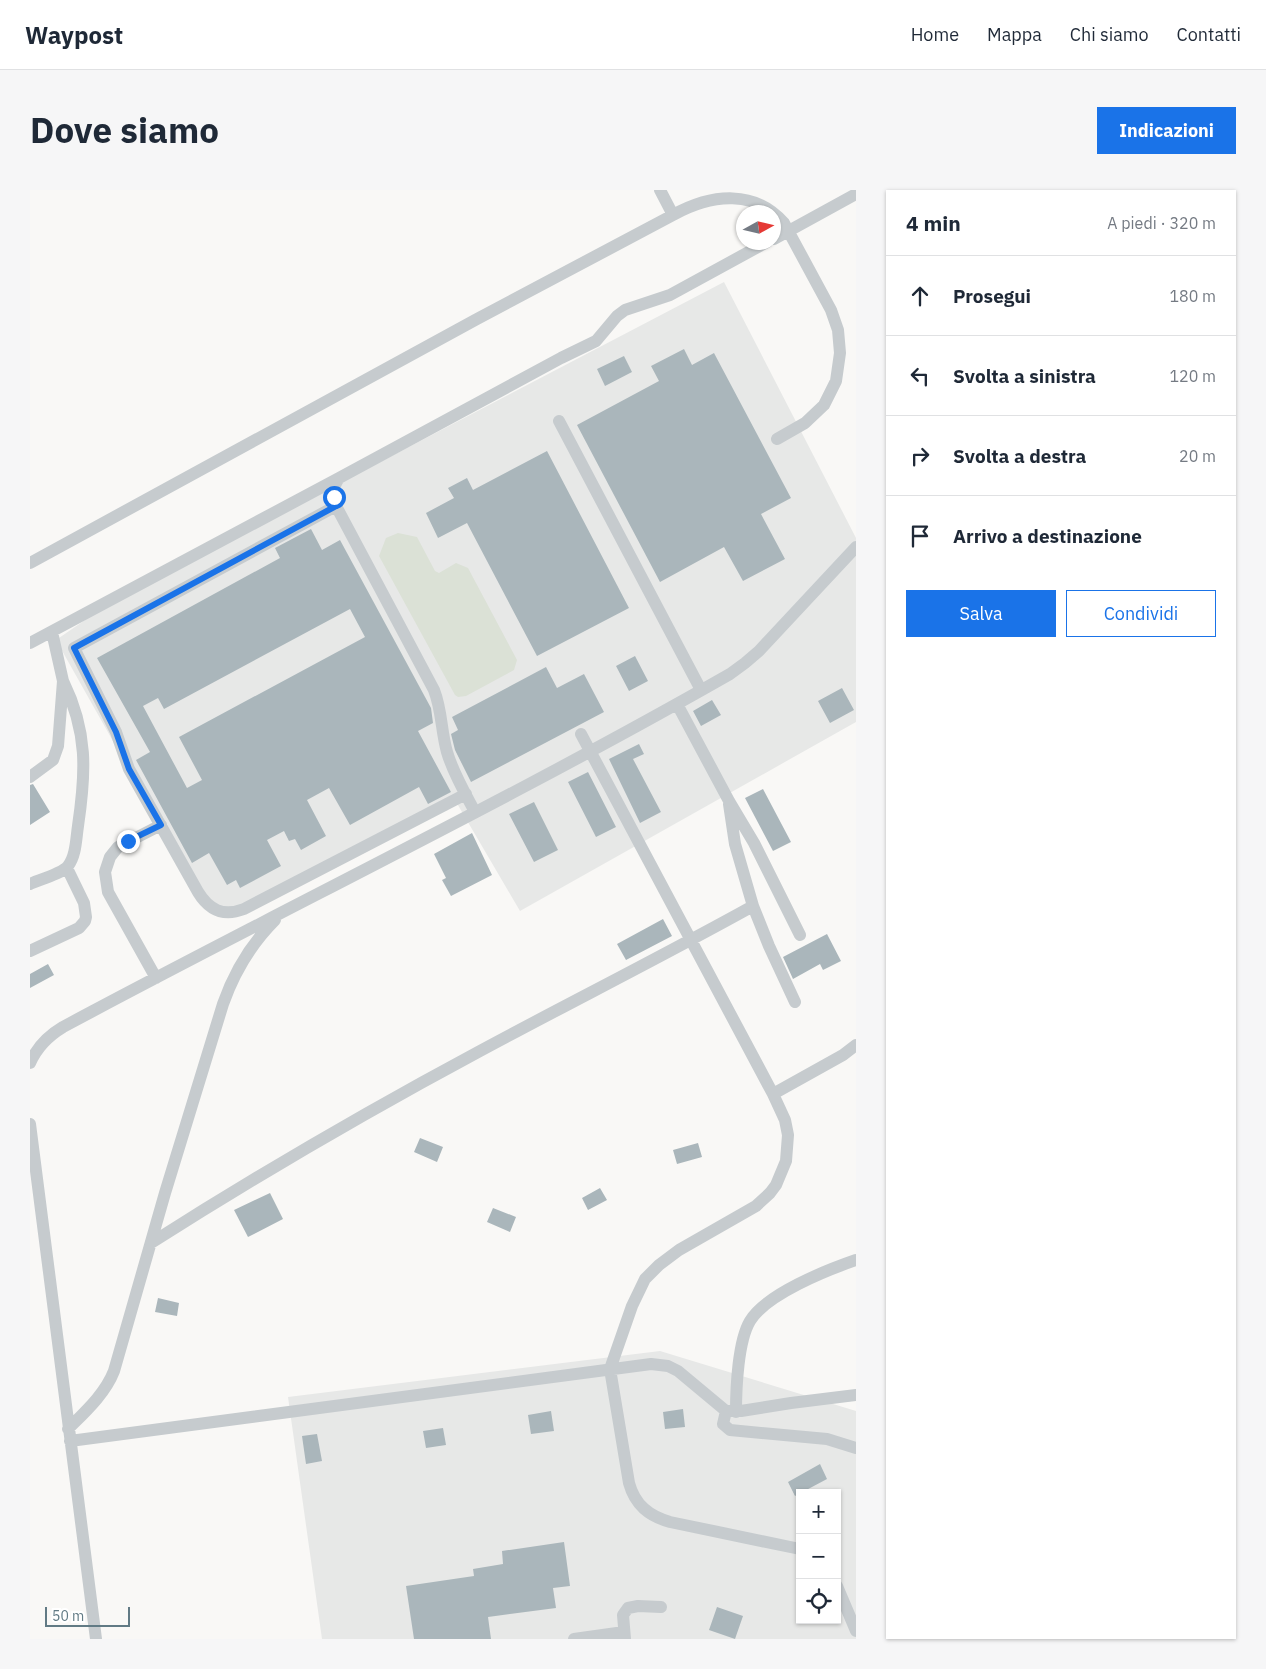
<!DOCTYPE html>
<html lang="it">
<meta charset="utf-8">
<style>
:root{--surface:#fff;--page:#f6f6f7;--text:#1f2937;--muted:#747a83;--line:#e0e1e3;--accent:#1a73e8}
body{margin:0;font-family:"IBM Plex Sans",sans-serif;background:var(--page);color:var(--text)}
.controls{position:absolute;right:15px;bottom:15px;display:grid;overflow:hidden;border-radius:0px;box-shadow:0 1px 4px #0004}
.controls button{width:45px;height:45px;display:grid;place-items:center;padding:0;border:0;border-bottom:1px solid var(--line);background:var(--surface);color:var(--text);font:25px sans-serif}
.compass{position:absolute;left:706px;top:15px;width:45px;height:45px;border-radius:50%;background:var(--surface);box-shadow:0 1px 4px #0004;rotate:82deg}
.scale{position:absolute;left:15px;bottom:12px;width:85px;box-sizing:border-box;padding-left:5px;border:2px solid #617a84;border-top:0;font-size:14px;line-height:18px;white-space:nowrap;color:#617a84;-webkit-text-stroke:4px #fff;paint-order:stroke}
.stop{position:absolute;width:15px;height:15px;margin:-11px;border:4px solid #1a73e8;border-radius:50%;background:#fff}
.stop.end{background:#1a73e8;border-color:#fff;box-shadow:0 1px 5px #0008}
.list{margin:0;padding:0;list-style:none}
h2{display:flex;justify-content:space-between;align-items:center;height:65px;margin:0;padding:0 20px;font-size:21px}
h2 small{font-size:16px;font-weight:400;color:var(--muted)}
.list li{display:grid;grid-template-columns:32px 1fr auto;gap:15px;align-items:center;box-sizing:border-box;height:80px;padding:0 20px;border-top:1px solid var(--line)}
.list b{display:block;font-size:19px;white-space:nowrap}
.list em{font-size:16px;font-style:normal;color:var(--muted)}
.actions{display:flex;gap:10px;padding:15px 20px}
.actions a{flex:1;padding:11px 0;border:1px solid var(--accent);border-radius:0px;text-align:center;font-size:18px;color:var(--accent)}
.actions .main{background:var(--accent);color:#fff}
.icon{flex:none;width:28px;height:28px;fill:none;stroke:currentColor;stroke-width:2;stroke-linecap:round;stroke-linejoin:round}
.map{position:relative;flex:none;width:826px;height:1449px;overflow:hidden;border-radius:0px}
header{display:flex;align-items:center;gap:30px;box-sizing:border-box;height:70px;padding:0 25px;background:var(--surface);border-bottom:1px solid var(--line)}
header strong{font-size:24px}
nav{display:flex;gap:28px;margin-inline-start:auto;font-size:18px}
.intro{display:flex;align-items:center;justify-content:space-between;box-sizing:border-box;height:120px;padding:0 30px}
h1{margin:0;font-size:35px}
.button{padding:12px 22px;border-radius:0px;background:var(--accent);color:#fff;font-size:18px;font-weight:700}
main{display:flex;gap:30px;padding:0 30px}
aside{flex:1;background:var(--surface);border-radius:0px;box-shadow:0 1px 4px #0004}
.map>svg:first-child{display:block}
.built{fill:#e7e8e7;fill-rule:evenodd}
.green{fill:#dbe1d6}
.building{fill:#aab6bb;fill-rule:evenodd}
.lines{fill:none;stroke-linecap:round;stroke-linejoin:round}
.minor{stroke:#c6cbce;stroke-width:12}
.route{stroke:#1a73e8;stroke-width:6}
</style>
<header>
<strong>Waypost</strong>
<nav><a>Home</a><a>Mappa</a><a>Chi siamo</a><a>Contatti</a></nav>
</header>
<div class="intro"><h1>Dove siamo</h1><a class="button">Indicazioni</a></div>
<main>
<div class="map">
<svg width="826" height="1449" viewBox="0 0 826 1449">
<rect width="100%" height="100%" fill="#f9f8f6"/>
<path class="built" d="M694 92 826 348V532L490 721 425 610 200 723 168 702 26 450 77 415Z
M630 1161 826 1221V1449H292L258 1207ZM770 1303H807V1430H770Z"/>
<path class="green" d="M368 343 387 347 405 381 409 383 426 373 438 378 487 470 484 480 436 506 428 507 425 505 349 366 356 348Z"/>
<path class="building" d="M654 159 662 175 684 163 761 308 731 324 755 369 713 391 694 357 630 392 547 235 629 191 621 176Z
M594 166 602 182 575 196 567 179Z
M517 261 599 418 507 466 437 333 408 348 396 323 424 308 418 298 437 288 443 300Z
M281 339 292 360 310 350 401 518 403 533 388 541 421 602 398 614 389 597 320 635 299 598 277 610 296 646 271 660 265 649 259 651 254 641 237 650 251 676 210 698 206 690 197 695 179 663 162 673 106 570 120 562 67 468 250 368 245 358ZM320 419 335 447 149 547 172 590 157 598 113 516 128 508 134 519Z
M605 466 618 491 599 501 586 476Z
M516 477 527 498 554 484 574 522 441 592 425 560 421 544 428 540 422 527Z
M812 498 824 520 800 533 788 511Z
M682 510 691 525 671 536 663 521Z
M609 554 614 564 603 569 631 622 610 633 579 569Z
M558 582 586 637 566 647 538 592Z
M3 594 20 622 0 635V595Z
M733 599 761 652 743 661 715 608Z
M504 612 528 660 504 672 479 624Z
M442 643 462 685 421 706 412 690 416 688 404 664Z
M633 729 642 746 596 770 587 754Z
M797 744 811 771 793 780 790 774 763 789 753 767Z
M18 774 24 785 0 798V784Z
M390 948 413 957 407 972 384 962Z
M668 953 672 967 647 974 643 960Z
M570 998 577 1010 558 1020 552 1008Z
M240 1003 253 1029 218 1047 204 1020Z
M463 1018 486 1027 480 1042 457 1032Z
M128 1108 149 1113 147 1126 125 1122Z
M653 1219 655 1237 635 1239 633 1222Z
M521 1221 524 1241 501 1244 498 1225Z
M413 1238 416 1255 396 1258 393 1241Z
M287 1244 292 1271 276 1274 272 1246Z
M790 1274 797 1289 765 1306 758 1292Z
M534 1352 540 1396 523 1398 526 1418 458 1427 461 1449H384L376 1396 444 1386 443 1379 473 1374 472 1361Z
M687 1417 713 1426 705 1449 679 1440Z"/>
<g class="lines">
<path class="minor" d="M643 25C683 3 725 0 754 33L801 120 808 140 810 163 806 191 794 215 775 233 747 249
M744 49 826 4
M529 231 671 500
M306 316 44 458 86 542 99 579 168 702C179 720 193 727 214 719L436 604
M0 373 447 129 643 25 630 0
M0 453 309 288
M647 514 699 611 724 653 770 745
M551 544 743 904 813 865 826 855
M0 587 23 570 28 556 33 491 22 442
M699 614 705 654 723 716 739 756 765 812
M445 622C435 603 423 583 417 562 411 541 412 520 404 500L306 316C302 307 303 297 309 288L531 168 566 151 587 126 595 120 640 105 737 52
M0 694C9 690 33 683 38 676 46 666 46 649 48 636 56 582 58 542 33 491
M0 761 49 738 55 731 56 727 54 713 37 678
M126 788 78 702 75 682 80 667 88 657 131 635
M0 873C7 857 18 846 33 837 255 718 481 609 700 484L715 473 729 461 826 357
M743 904 755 930 758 945 756 971 746 995 740 1003 726 1016 649 1060 629 1075 615 1089 602 1116 580 1179 599 1293C605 1315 619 1326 640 1332L770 1359
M0 934 66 1449
M121 1053C228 985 338 921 450 861 541 812 633 766 723 716
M696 1221 693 1234 700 1240 797 1249 826 1258
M706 1222C706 1198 708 1151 720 1131 736 1104 797 1080 826 1070
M38 1239C55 1222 75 1204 84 1181L135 1003 193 814C204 783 222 753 245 730
M40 1251 621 1174 638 1176 648 1181 696 1221H711L761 1213 826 1205
M807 1396 826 1441
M544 1449 594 1442
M595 1449 593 1425 598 1418 608 1416 631 1417"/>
</g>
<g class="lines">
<path class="route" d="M98 651 131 635 99 579 86 542 44 458 306 316 304 307"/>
</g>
</svg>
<div class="controls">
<button>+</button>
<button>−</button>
<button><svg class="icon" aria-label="locate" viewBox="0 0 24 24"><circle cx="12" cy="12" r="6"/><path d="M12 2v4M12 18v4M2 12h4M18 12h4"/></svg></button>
</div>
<svg class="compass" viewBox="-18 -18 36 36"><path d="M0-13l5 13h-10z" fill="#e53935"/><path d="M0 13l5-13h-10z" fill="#747a83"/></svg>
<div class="scale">50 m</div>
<div class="stop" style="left:304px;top:307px"></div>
<div class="stop end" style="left:98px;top:651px"></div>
</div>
<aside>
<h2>4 min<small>A piedi · 320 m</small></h2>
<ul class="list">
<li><svg class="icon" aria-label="ahead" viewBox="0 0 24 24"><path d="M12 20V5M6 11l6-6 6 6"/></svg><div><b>Prosegui</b></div><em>180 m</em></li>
<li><svg class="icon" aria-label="left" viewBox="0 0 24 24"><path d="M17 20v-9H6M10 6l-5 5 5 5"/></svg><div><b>Svolta a sinistra</b></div><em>120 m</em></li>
<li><svg class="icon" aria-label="right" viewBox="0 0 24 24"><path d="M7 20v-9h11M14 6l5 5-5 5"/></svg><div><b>Svolta a destra</b></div><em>20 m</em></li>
<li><svg class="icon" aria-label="arrive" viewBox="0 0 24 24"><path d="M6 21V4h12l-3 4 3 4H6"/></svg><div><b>Arrivo a destinazione</b></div></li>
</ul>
<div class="actions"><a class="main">Salva</a><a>Condividi</a></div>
</aside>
</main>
